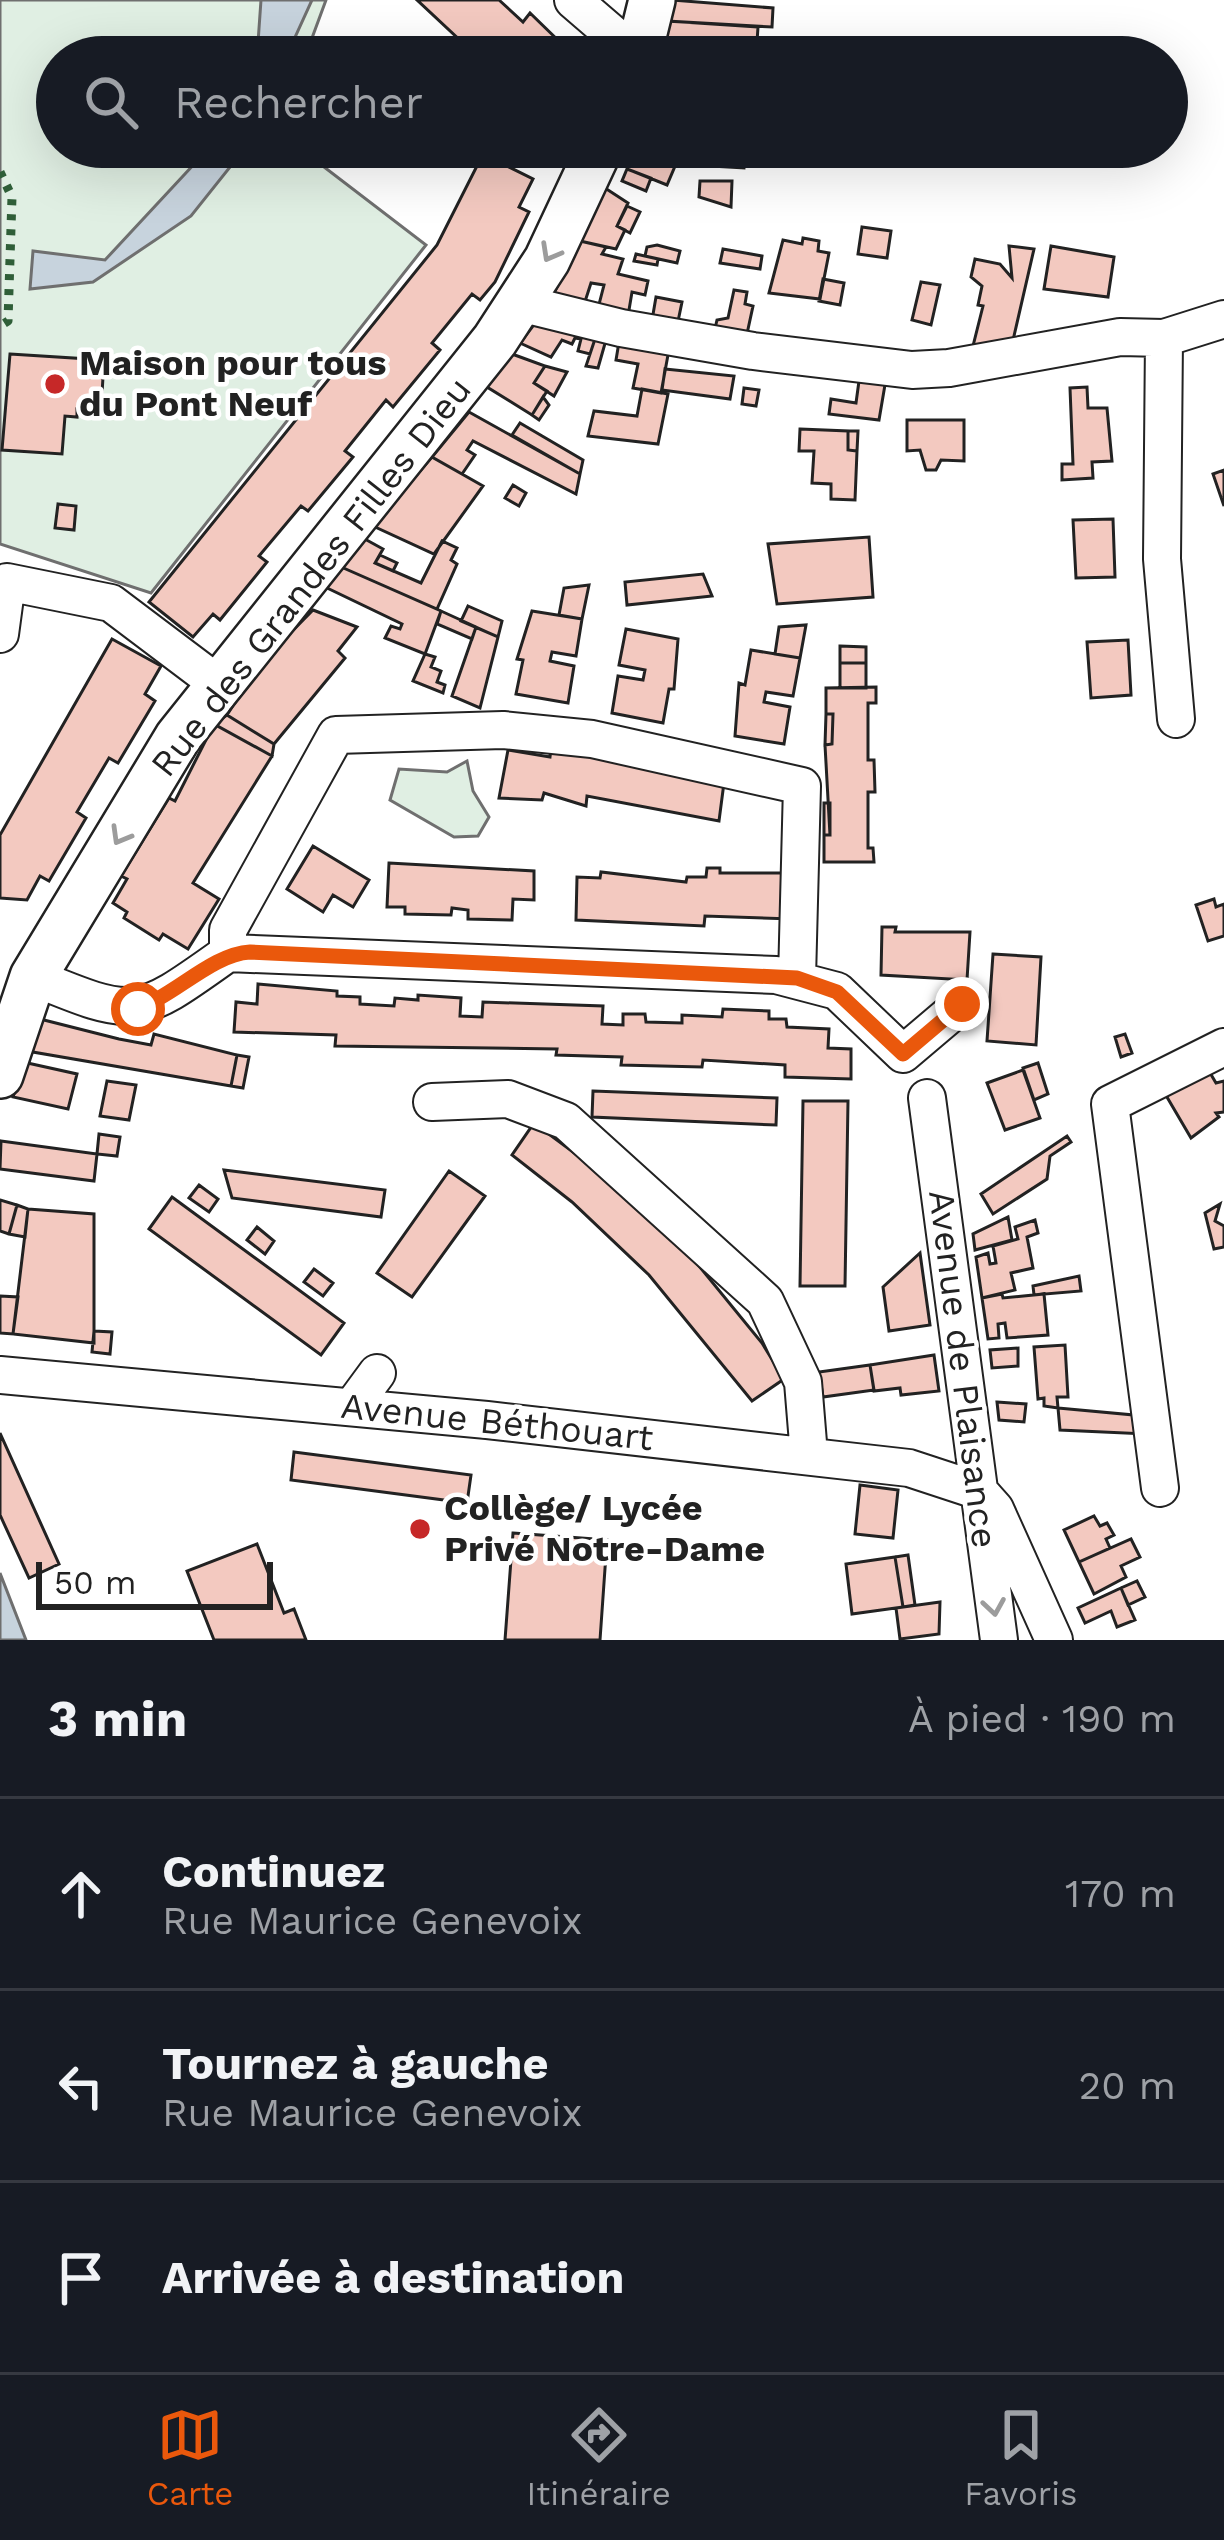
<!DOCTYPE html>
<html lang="fr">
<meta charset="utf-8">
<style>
:root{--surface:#171b24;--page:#242831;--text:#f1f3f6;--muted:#9ea1a6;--line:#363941;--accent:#ea580c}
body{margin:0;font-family:"Work Sans",sans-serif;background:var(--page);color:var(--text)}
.scale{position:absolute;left:36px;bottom:30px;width:237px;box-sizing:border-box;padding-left:12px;border:6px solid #222;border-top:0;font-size:33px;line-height:42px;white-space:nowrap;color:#222;-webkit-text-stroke:9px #fff;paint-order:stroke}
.stop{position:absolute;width:36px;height:36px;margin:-27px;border:9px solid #ea580c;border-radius:50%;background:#fff}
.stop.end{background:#ea580c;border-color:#fff;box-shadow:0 3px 12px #0008}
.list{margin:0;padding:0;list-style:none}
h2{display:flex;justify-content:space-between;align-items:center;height:156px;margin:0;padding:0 48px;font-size:51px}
h2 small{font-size:39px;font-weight:400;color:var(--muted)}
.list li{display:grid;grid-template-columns:78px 1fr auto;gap:36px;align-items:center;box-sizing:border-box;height:192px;padding:0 48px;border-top:3px solid var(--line)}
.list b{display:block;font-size:45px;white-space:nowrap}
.list p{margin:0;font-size:39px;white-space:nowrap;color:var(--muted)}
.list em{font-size:39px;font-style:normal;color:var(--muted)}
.icon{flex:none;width:66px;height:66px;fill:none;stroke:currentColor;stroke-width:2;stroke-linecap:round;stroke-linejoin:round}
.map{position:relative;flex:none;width:1224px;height:1640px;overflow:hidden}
.search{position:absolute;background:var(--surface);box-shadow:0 12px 48px #0002;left:36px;right:36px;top:36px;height:132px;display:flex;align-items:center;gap:30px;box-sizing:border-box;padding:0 42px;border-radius:66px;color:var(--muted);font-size:45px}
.sheet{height:732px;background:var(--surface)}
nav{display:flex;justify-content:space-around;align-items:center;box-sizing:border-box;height:168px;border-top:3px solid var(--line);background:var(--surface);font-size:33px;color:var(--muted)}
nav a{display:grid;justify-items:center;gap:6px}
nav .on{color:var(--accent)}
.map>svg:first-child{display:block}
.green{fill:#e0efe3;stroke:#6f6f6f;stroke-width:3}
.water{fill:#c7d3dd;stroke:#6f6f6f;stroke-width:3}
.building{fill:#f3c9c0;stroke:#222;stroke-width:3}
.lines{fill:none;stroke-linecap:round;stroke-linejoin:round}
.minor-casing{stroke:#222;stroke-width:40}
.major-casing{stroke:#222;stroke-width:50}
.minor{stroke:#fff;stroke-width:36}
.major{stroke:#fff;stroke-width:45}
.hedge{stroke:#2f5e38;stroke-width:9;stroke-dasharray:6 9;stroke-linecap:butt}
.oneway{stroke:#9c9c9c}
.route{stroke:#ea580c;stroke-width:15}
.poi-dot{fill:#c62828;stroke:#fff;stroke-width:4.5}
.labels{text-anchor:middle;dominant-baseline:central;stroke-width:9;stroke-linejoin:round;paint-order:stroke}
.poi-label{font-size:36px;font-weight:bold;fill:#222;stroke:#fff;text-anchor:start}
.street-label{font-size:36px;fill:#222;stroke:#fff}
</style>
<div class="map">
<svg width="1224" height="1640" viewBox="0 0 1224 1640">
<rect width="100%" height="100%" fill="#fff"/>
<path class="green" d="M0 0H326L305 57H57V147H298L426 245 151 593 0 544Z
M467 761 473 791 489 817 478 836 454 837 390 800 399 769 447 772Z"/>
<path class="water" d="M261 0H312L286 57H257Z
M210 147H246L191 216 93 282 30 289 33 251 105 260Z
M0 1573 26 1640H0Z"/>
<path class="building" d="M417 0H499L523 22 530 13 565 47 560 57H478Z
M672 0 773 8 772 27 667 21Z
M667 21 758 27 756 57H722L716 45 659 51Z
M688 44 716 45V53L688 52Z
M470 147H504L496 161Z
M637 147 681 152 667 185 627 169Z
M713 147H745L744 168 712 166Z
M483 154 533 179 519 207 529 212 495 282 480 300 472 294 432 343 440 350 393 407 386 400 345 451 353 457 308 511 301 506 259 556 267 562 220 620 213 614 193 637 149 602 437 245Z
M627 169 651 178 646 191 622 181Z
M700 181H732L731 207 699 197Z
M605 188 628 203 617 226 625 230 616 249 580 241Z
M627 206 640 212 630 233 617 226Z
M862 227 891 231 887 258 858 254Z
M803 238 819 241 818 251 829 253 820 299 769 293 783 240 802 244Z
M580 241 606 247 602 254 623 259 618 274 648 281 645 295 632 292 627 322 596 316 604 285 591 283 581 314 548 305Z
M657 245 680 251 677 263 645 256 647 247Z
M1009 246 1034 249 1011 349 971 354 983 306 978 305 982 286 971 277 975 259 1000 264 1012 278Z
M1051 246 1114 257 1108 297 1044 289Z
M723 249 762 256 760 269 720 263Z
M636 254 658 259 657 265 634 261Z
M823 279 844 283 840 305 819 301Z
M921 282 940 285 931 325 912 320Z
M734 290 747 292 745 304 753 306 745 343 713 337 717 320 728 318Z
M656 297 682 302 676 331 651 326Z
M542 314 598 330 590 354 578 351 581 339 575 338 572 344 562 340 551 357 520 343Z
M598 330 608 333 598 368 586 366Z
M620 336 670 344 661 393 633 388 638 364 616 360Z
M10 354 104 360 101 411 77 409V417L65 416 62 454 2 450Z
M512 354 545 366 534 383 547 391 532 415 487 387Z
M545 366 567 372 554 396 534 383Z
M665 369 734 376 730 399 662 390Z
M887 373 879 420 829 414 831 399 856 403 859 381Z
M1087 387 1088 408H1107L1112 461 1092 462 1093 478 1062 480V464H1073L1070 388Z
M744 388 759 390 756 406 742 404Z
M642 389 668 394 658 444 588 436 594 411 637 416Z
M543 397 549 405 539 420 532 415Z
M469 412 580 474 576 494 473 441 467 450 475 455 462 474 432 457Z
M907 420H964V461L941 460 936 470H926L920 450 907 451Z
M520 423 583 460 580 474 512 435Z
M800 429 848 431V450L857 451 855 500 831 499V484L812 483 814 451H799Z
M848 431H858L857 451 848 450Z
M432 457 483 486 434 554 373 526Z
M1224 470V506L1213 474Z
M513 485 526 493 519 506 505 498Z
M58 504 76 506 74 530 55 528Z
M1113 519 1115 577 1076 578 1073 520Z
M869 537 873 597 777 604 768 544Z
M363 538 383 549 375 563 421 583 442 541 457 548 451 560 457 564 437 609 339 566Z
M380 555 397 563 393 571 375 563Z
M339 566 441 611 425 654 385 638 391 626 400 629 402 624 323 586Z
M703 574 712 596 627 605 625 582Z
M589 585 582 619 559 615 564 588Z
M468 606 502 621 498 637 461 621Z
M313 610 357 627 338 651 345 658 274 744 227 715 259 665Z
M441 611 476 627 472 639 437 624Z
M532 611 582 619 576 656 552 652 550 661 574 666 568 703 516 694 523 660 517 659Z
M806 625 800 658 775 654 779 627Z
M476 627 498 637 480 708 452 696Z
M626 629 678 639 674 689H669L663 723 612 713 618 676 643 680 645 670 619 665Z
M112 639 161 666 145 694 155 701 118 763 109 758 77 812 86 818 49 881 40 876 27 900 0 898V835Z
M1128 640 1131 695 1091 698 1087 642Z
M840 646 866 647V663H840Z
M751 650 800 658 793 696 766 692 764 702 790 707 784 744 735 736 739 683 745 685Z
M425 654 435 657 431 667 441 671 437 682 445 685 443 693 413 681Z
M840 663H866V688H840Z
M876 687V703H868V760H874L875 792H868V848H873L874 862H824V835H830L825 745 832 744 833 714H826V688Z
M826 714H833L832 744 825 745Z
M227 715 274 744 272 756 214 724Z
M214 724 272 756 193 883 219 899 188 949 163 934 159 940 124 918 127 912 113 903 127 879 121 876 169 798 175 801Z
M551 749 725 775 719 821 587 796 586 806 544 793 542 800 499 798 508 750 550 757Z
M824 803H830V835H824Z
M313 846 369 880 353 907 333 895 323 912 287 889Z
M389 863 534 871V900L513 899 512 920 468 919V910L452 908 451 915 405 914V907H387Z
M707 868H720V873H792V919L705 916 704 926 576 920 577 877 600 878 601 872 686 882 687 877H706Z
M1214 899 1216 907 1224 904V936L1208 941 1196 905Z
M882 927H896L895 932H970L967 980 881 975Z
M993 954 1041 957 1036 1045 987 1041Z
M258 984 337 991V996L360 997V1004L394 1006 395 998 418 1000V995L461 998 460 1016 482 1017 483 1002 603 1006 602 1024 623 1025V1014H645L646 1022 682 1023V1015L722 1017 723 1009 769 1011V1019H786L787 1027 829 1029 828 1048 851 1049V1079L785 1077V1065L703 1060 702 1067 621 1065 622 1057 556 1055 557 1049 335 1046 336 1035 234 1032 236 1002 257 1004Z
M40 1019 119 1039 151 1045 154 1034 237 1055 231 1086 27 1051Z
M1125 1034 1132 1053 1121 1057 1115 1037Z
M237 1055 249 1057 243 1088 231 1086Z
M23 1062 77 1074 68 1109 13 1097Z
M1038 1063 1048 1094 1034 1100 1023 1068Z
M1206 1066 1216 1083 1224 1081V1112L1216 1113 1219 1117 1191 1138 1164 1092Z
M1023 1070 1040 1118 1005 1130 987 1083Z
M107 1081 136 1085 129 1120 100 1116Z
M593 1091 777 1098 776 1125 592 1117Z
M803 1101H848L845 1286H800Z
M534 1123 596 1169 690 1255 762 1343 784 1379 752 1401 649 1275 572 1202 512 1155Z
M99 1134 120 1137 117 1156 97 1154Z
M1067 1136 1071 1142 1050 1156 1047 1179 993 1214 981 1194Z
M1 1141 97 1154 94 1181 0 1169Z
M224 1170 385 1190 381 1217 232 1198Z
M449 1171 485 1196 412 1297 377 1273Z
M199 1185 218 1199 209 1212 189 1198Z
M172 1197 344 1323 321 1355 149 1229Z
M0 1200 17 1205 9 1234 0 1231Z
M1220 1204 1215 1221 1224 1226V1247L1214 1249 1205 1213Z
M17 1205 28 1209 25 1237 9 1234Z
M28 1209 94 1214V1343L13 1334Z
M1008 1217 1012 1240 975 1250 973 1234Z
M1035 1220 1038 1233 1027 1237 1033 1268 1011 1273 1015 1290 982 1298 976 1257 988 1253 990 1264 996 1263 993 1246 1018 1239 1015 1227Z
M257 1227 274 1241 265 1254 247 1240Z
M920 1253 930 1325 889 1331 883 1287Z
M314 1269 333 1283 323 1296 304 1282Z
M1079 1276 1081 1291 1034 1295 1033 1286Z
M1002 1294 1003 1298 1044 1294 1048 1335 1007 1338 1005 1323 998 1324 999 1338 988 1339 982 1298Z
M0 1296 18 1297 13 1334 0 1333Z
M94 1331 112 1332 110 1354 92 1352Z
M1065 1345 1068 1397H1057L1058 1408 1044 1406V1398L1038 1399 1034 1347Z
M1018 1348V1366L992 1368 990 1350Z
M934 1355 939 1391 901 1395 900 1388 874 1391 870 1365Z
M870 1365 874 1390 823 1397 819 1372Z
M997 1402 1026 1404 1024 1422 999 1420Z
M1058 1408 1144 1416 1146 1434 1060 1430Z
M0 1433 59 1564 29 1578 0 1515Z
M294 1452 471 1475 467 1503 291 1480Z
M860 1485 898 1490 893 1538 855 1534Z
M1094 1516 1100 1526 1107 1523 1114 1535 1106 1539 1110 1548 1079 1562 1064 1530Z
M513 1533 607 1540 600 1640H505Z
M1131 1539 1140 1557 1121 1566 1126 1577 1094 1594 1079 1562Z
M257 1544 284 1613 294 1609 306 1640H214L187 1571Z
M908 1555 915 1605 903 1607 895 1557Z
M895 1557 903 1607 852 1614 846 1564Z
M1137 1581 1145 1597 1128 1605 1121 1588Z
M1121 1588 1135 1620 1117 1627 1111 1611 1085 1623 1078 1608Z
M940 1602 939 1634 900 1639 896 1608Z"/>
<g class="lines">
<defs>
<path id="minor" d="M573 0 638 56
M520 303 621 328 753 351 912 370 949 368 1120 337 1164 338 1224 319
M1164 338 1162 559 1176 719
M0 634 7 582 111 603 221 686
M228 953V930L336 735 503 730 592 739 802 786 797 978
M33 977C137 1020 137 1018 228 953L776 975 837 991 903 1054 962 1004
M927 1098 999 1640
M432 1102 508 1099 566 1121 765 1301 803 1382 809 1455
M0 1375 487 1420 909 1468 979 1491 995 1509 1054 1640
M352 1407 377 1373
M1160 1488 1110 1104 1224 1047"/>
<path id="major" d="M638 57 652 0
M0 1075 33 977 178 737 495 340 547 260 600 147"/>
</defs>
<use href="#minor" class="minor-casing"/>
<use href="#major" class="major-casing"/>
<use href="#minor" class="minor"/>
<use href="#major" class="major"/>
<path class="hedge" d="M0 172 12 197 8 321 0 326"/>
</g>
<defs><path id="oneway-chevron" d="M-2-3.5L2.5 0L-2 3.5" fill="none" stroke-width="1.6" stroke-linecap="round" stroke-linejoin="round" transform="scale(3)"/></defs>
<g class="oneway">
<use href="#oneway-chevron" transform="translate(550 253) rotate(119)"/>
<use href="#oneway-chevron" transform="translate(120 836) rotate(120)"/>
<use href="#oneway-chevron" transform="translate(994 1607) rotate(81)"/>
</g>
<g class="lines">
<path class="route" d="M138 1009C176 994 213 954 250 952L797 978 837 992 903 1054 962 1004"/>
</g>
<g class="poi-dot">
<circle cx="55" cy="384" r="12"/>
<circle cx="420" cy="1529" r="12"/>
</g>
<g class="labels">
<g class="poi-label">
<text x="79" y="363">Maison pour tous<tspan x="79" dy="41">du Pont Neuf</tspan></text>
<text x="444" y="1508">Collège/ Lycée<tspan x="444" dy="41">Privé Notre-Dame</tspan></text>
</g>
<g class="street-label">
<text transform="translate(311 577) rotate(-52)">Rue des Grandes Filles Dieu</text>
<text transform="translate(963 1369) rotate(83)">Avenue de Plaisance</text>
<text transform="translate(497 1422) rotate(6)">Avenue Béthouart</text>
</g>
</g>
</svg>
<div class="scale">50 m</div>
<div class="stop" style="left:138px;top:1009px"></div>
<div class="stop end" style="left:962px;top:1004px"></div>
<div class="search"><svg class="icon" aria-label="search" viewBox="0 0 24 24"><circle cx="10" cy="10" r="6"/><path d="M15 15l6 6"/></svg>Rechercher</div>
</div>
<section class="sheet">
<h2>3 min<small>À pied · 190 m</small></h2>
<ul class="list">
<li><svg class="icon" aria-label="ahead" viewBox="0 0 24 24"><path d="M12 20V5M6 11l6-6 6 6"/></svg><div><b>Continuez</b><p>Rue Maurice Genevoix</p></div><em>170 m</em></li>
<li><svg class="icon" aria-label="left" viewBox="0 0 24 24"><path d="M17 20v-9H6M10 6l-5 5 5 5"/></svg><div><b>Tournez à gauche</b><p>Rue Maurice Genevoix</p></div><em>20 m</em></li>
<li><svg class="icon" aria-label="arrive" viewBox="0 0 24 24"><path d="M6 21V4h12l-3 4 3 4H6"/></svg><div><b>Arrivée à destination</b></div></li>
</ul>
</section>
<nav>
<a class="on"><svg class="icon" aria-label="map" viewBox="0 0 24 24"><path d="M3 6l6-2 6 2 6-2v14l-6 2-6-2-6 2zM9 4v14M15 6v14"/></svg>Carte</a>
<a><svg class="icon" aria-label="directions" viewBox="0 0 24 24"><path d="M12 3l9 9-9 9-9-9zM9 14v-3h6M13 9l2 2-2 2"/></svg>Itinéraire</a>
<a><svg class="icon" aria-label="saved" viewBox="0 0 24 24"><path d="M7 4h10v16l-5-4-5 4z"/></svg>Favoris</a>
</nav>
